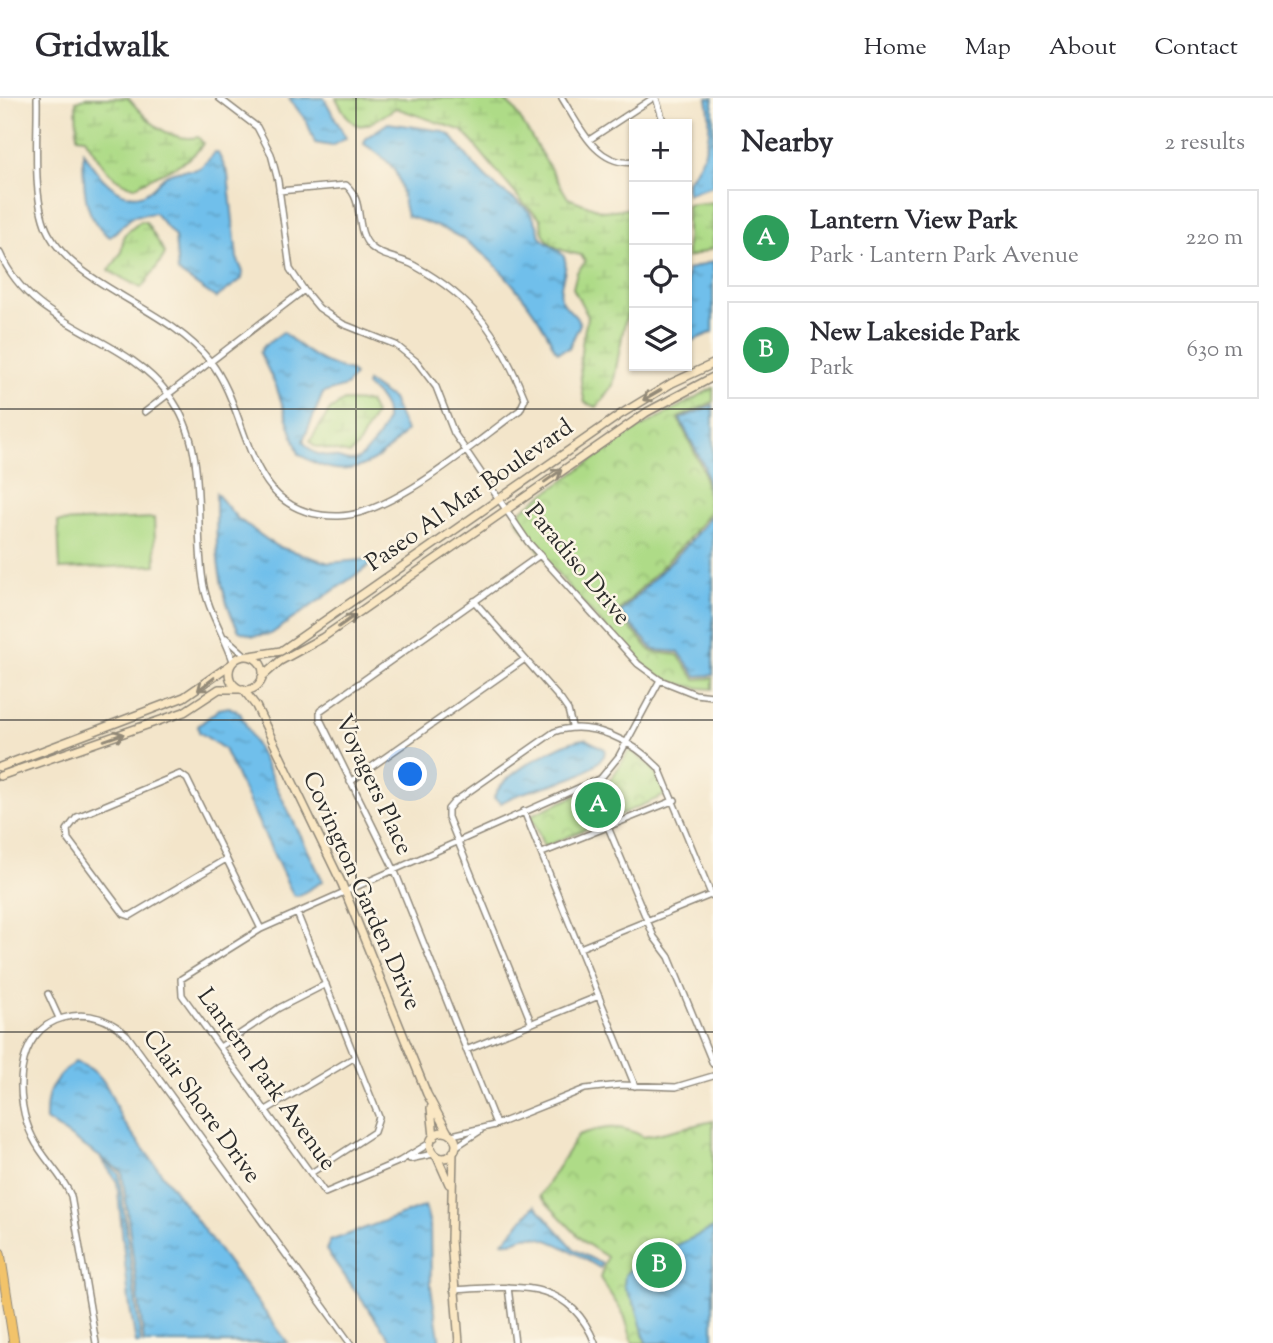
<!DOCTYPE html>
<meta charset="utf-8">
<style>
:root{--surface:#fff;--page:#f7f7f7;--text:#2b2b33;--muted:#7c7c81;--line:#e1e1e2;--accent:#db2777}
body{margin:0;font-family:"Sorts Mill Goudy",serif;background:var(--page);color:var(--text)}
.controls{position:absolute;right:21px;top:21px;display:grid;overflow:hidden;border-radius:0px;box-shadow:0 2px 5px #0004}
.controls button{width:63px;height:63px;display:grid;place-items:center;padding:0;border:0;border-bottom:2px solid var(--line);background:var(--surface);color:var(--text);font:35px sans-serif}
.you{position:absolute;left:411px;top:677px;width:24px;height:24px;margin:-18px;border:5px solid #fff;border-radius:50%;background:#1a73e8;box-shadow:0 0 0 10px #1a73e833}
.badge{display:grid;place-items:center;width:46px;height:46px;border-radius:50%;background:var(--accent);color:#fff;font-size:23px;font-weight:700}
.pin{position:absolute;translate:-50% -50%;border:4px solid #fff;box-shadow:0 2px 7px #0006}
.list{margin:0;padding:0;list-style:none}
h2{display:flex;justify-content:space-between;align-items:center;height:91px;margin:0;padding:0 28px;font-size:30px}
h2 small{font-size:23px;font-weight:400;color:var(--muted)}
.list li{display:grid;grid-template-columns:46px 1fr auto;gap:21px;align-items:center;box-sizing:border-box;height:98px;margin:0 14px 14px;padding:0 14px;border:2px solid var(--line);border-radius:0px}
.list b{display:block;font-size:26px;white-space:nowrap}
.list p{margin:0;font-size:23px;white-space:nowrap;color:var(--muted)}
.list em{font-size:23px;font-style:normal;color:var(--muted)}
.icon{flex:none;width:38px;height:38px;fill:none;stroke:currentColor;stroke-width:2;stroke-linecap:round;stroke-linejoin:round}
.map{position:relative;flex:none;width:713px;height:1245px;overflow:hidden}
header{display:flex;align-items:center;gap:42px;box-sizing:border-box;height:98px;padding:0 35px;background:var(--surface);border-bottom:2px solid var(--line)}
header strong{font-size:33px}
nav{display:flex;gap:38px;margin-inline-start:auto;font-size:24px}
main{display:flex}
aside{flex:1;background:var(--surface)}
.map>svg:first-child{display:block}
.wetland{fill:url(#wetland-marsh);stroke:#6c8359;stroke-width:2}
.park{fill:url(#park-crowns);stroke:#6c8359;stroke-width:2}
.pitch{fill:#aedb87;stroke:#6c8359;stroke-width:2}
.water{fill:url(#water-ripples);stroke:#4e758b;stroke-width:2}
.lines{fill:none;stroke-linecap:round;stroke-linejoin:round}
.street-casing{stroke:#8f887a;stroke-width:8}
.secondary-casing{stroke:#8f887a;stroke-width:10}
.highway-casing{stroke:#8f887a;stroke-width:11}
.street{stroke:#fff;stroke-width:5}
.secondary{stroke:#fae7c3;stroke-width:7}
.highway{stroke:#f2c36a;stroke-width:9}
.oneway{stroke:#928977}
.grid{fill:none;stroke:#2b2b2b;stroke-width:2;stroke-opacity:0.55}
.labels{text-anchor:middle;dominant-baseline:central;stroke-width:5;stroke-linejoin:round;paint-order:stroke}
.street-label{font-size:24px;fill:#2b2b2b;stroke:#fcf5e5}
</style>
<header>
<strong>Gridwalk</strong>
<nav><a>Home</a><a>Map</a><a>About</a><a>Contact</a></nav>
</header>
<main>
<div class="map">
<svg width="713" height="1245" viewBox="0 0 713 1245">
<defs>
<pattern id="wetland-marsh" width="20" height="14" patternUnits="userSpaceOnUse" patternTransform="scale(1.75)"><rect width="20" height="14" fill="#aedb87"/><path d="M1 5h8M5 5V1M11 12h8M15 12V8" fill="none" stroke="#96bc75"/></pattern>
<pattern id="park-crowns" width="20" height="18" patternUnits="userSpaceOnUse" patternTransform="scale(1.75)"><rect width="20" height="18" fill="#aedb87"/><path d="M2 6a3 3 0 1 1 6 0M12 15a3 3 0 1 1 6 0" fill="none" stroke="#96bc75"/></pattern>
<pattern id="water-ripples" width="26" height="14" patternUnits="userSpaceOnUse" patternTransform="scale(1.75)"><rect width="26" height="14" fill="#70bfeb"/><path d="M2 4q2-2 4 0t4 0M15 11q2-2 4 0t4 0" fill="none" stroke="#5c9bbf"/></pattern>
</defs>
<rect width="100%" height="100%" fill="#fcf5e5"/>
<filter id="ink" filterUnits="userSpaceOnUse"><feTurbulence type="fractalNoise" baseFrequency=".0143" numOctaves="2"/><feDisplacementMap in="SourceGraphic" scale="14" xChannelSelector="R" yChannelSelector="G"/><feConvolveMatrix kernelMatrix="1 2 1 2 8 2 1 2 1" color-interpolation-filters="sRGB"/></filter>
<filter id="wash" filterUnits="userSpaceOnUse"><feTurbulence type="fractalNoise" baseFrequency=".00686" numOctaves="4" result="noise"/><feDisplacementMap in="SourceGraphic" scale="28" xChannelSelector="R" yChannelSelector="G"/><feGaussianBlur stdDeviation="1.57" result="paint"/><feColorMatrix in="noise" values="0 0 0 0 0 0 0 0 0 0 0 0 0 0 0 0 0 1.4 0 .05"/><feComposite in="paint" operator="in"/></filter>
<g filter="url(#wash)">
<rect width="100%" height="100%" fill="#f3e5ca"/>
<path class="wetland" d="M85 0H128C146 21 168 45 198 39L203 45C192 67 156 74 135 89 108 83 99 61 85 40L77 39 76 3Z
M336 0H502L515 12 568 100 602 113 634 110V201L625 223 613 287 597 309 585 305C577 274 580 248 588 218L573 190 577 174 585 164 581 157C559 153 540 146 541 121L524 106 463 33 396 10C362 30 357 40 336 0Z
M713 104V150L687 160V107Z
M141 123 146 124 165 155C164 160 144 187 141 190L109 173 121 155 124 137Z
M344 303 369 304 375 316 358 348 350 356 314 348 310 343 330 312Z"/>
<path class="park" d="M713 290V304L678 320 703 372 710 414 686 444 617 515 652 554 678 557 695 581 713 580V591C694 591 679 587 661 579 624 559 540 457 516 420L523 411 634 333Z
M630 651 654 672 666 697 544 749 531 717 610 683Z
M713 1023V1245H633L624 1217 600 1180 607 1159 584 1144 540 1098 578 1037C604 1029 619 1025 644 1039Z"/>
<path class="pitch" d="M154 420 156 467 60 471 58 424Z"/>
<path class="water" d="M289 0H324L346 40 332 48 315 45 307 24Z
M707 0H713V88L687 96V83C708 61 713 30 707 0Z
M388 25 442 33 451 38C464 54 476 71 491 84 512 104 535 106 540 139 547 147 556 149 562 156 572 168 557 186 561 200 565 212 576 215 580 226L569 250 558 254 555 251C536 210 494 156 452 135 438 128 422 123 407 118 396 76 404 72 364 46L366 40Z
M83 54C94 72 121 110 147 94 155 90 160 80 168 76 193 65 192 84 215 54L218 55 228 76 237 160 243 174 242 181 216 200 178 174 175 139 155 115 133 118 110 139C81 120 84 84 83 54Z
M713 163V234L687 245V172Z
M283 234C304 253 324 267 351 273L354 278 346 288 323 295 303 343C313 358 319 356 335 359 340 360 345 363 351 363 358 363 364 357 368 352 389 328 396 310 366 288L367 284 392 301 406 333C374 371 342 385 299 356L276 288 260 255 263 249Z
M713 307V412L704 368 680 321Z
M216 395 237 420 276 448 329 465 380 460 271 536 253 538 239 533C215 490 216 444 216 395Z
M713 415V577L696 578 679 554 654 552 620 515 688 446Z
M229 609 240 615 323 783 298 798 293 797 224 651 199 634 198 628 219 611Z
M585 641 605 651 604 658C580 688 531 686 501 705L494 700C498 678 564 642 585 641Z
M75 964C106 973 110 996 122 1022L288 1245H144L122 1074 46 1022C45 993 53 981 75 964Z
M100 1059 119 1076 141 1245H136L129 1203 117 1084Z
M535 1107 575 1152 602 1166 600 1170C581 1159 546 1135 524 1139 515 1141 513 1146 503 1144Z
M425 1108 430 1127 431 1190 440 1245H393L326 1152 330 1143Z
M713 1130V1245H646L636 1209 624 1188 625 1177 633 1168Z"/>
</g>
<g filter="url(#ink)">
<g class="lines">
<defs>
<path id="street" d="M37 0C38 38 31 103 49 136 79 190 167 209 210 263 253 317 242 420 339 418 393 417 475 344 520 312L525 301C500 239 475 201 415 168 402 160 383 160 371 149 353 131 366 104 346 87L279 93
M219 0 257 29 271 56 278 83 290 171 304 192 319 210 343 226 396 247 417 264 436 289 454 335 528 444 638 566 660 582 695 596 713 598
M562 0C579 27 596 69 634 64
M656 0 664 26
M589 42 653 0
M0 155C34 233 122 234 169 297 210 352 193 420 203 483 207 512 224 536 233 563
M145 314 304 192
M474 503 561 602 568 612 572 628
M226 540 245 557
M350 684 525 561
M524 713 635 988
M608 729 654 839 669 859 713 966
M542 755 675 702
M226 761 130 818 124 816 68 741 67 732 77 719 180 676 187 681 261 831
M297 815 379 1019 374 1034 311 1075
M580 850 713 796
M48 896 59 920
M531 924 448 719V711L454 704 554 634C591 621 633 643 659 670L711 796
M220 949 279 910 326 886
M466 952 599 898
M266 1012 355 959
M496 1026 394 771 320 621V613L540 457
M452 1037 495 1027 585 991 620 987 676 989 713 978
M430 1045 400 1063 325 1095 182 897 181 881 261 831 601 680 619 658 660 582
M457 1048 480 1033
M410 1061 433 1056
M508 1189 515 1245
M453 1192C513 1189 568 1177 595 1245
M96 1245 71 1098C62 1076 43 1061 33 1040 14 1003 13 933 63 920 87 913 109 921 127 937L350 1245"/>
<path id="secondary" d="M229 575a17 17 0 1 1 34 0a17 17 0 1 1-34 0Z
M250 558 281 553 621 316 672 285 713 266
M262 579 280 563 322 540 647 314 713 279
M243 591 256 608 342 786 427 996 448 1035
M0 669 184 599 230 567
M0 678 184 614 219 591H239
M431 1010 434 1039
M430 1047a13 13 0 1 1 26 0a13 13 0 1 1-26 0Z
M453 1054 451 1142 459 1245
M437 1059 449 1086"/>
<path id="highway" d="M0 1155 14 1245"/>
</defs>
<use href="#street" class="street-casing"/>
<use href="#secondary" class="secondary-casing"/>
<use href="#highway" class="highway-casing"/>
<use href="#street" class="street"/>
<use href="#secondary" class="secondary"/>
<use href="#highway" class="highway"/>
</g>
<defs><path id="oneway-shaft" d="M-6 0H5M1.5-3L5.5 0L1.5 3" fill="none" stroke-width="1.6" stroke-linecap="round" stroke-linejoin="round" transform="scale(1.75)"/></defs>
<g class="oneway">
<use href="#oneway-shaft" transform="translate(652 297) rotate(150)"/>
<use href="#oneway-shaft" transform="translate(553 378) rotate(-35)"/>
<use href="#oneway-shaft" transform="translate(347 523) rotate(-35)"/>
<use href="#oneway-shaft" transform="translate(206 586) rotate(142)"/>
<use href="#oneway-shaft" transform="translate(114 639) rotate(-19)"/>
</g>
</g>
<path class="grid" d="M356 0V1245M0 311H713M0 622H713M0 934H713"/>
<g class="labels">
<g class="street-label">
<text transform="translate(470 398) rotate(-35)">Paseo Al Mar Boulevard</text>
<text transform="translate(577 467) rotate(50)">Paradiso Drive</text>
<text transform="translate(373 687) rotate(65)">Voyagers Place</text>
<text transform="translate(361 793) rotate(66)">Covington Garden Drive</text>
<text transform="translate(266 982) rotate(54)">Lantern Park Avenue</text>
<text transform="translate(201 1009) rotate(54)">Clair Shore Drive</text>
</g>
</g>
</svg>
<div class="controls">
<button>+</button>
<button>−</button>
<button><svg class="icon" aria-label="locate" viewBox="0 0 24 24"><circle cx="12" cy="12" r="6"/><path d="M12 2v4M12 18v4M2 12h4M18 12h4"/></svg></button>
<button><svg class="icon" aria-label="layers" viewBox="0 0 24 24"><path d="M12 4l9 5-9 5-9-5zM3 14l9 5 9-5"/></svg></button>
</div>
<div class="you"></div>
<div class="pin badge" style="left:598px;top:707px;background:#2e9e5b">A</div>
<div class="pin badge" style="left:659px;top:1167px;background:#2e9e5b">B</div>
</div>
<aside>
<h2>Nearby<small>2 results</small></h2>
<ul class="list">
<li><span class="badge" style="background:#2e9e5b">A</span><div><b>Lantern View Park</b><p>Park · Lantern Park Avenue</p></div><em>220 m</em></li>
<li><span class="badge" style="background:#2e9e5b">B</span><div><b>New Lakeside Park</b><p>Park</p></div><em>630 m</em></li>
</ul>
</aside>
</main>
